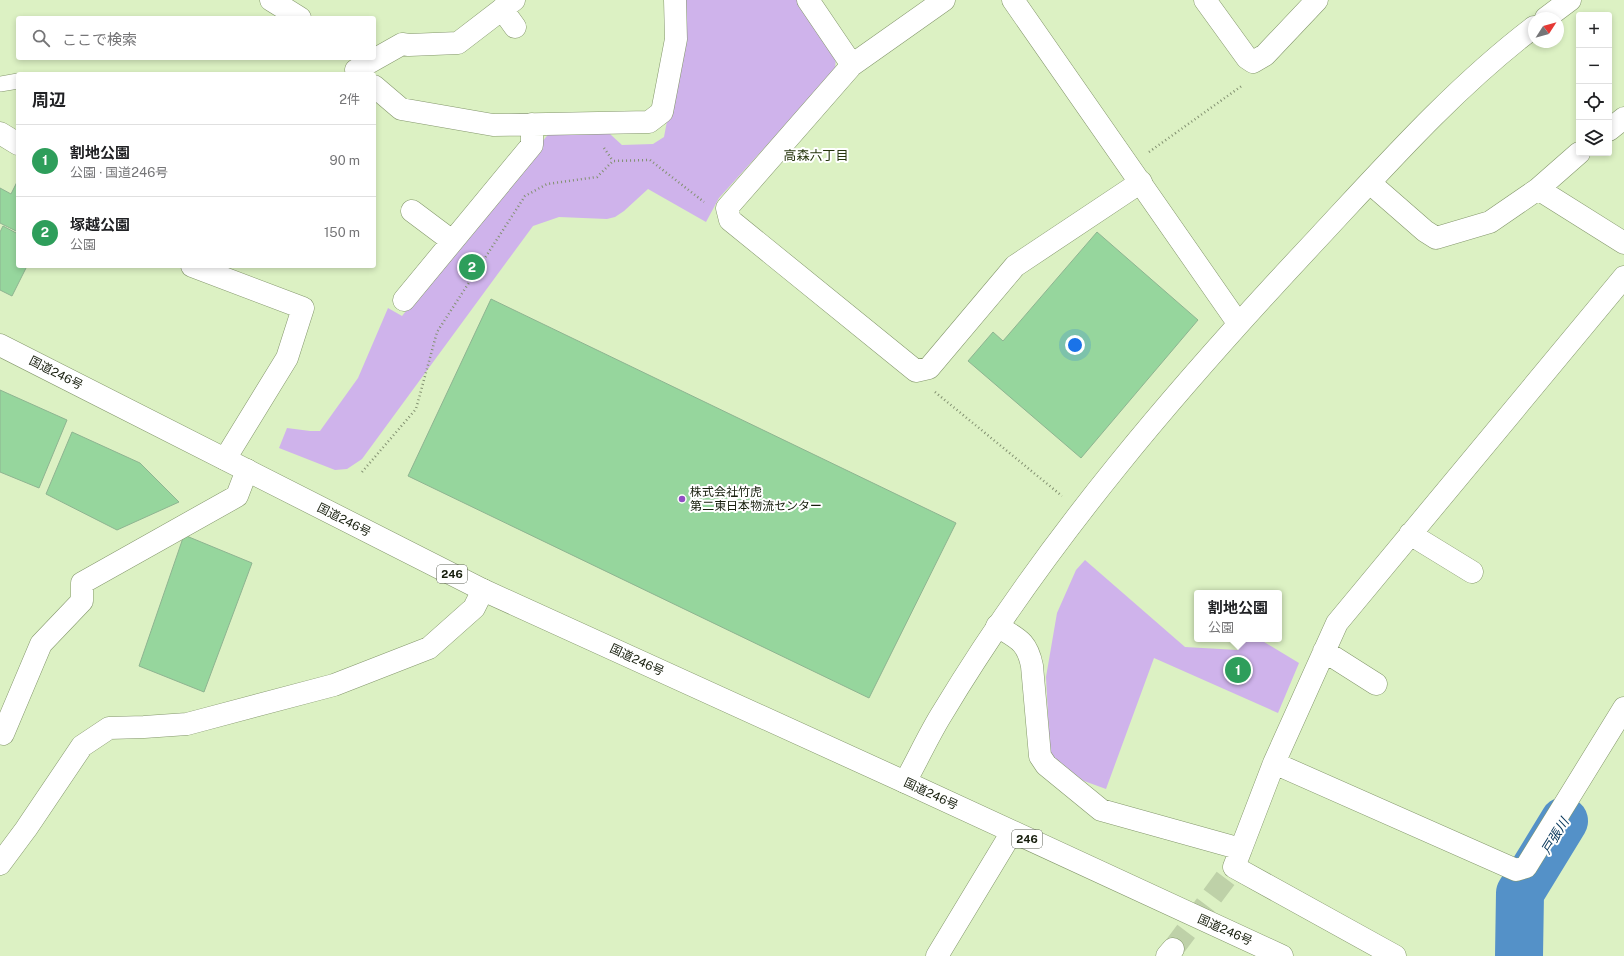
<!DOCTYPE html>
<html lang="ja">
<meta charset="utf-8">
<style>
:root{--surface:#fff;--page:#f6f6f6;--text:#202124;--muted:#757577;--line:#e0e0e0;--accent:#ea580c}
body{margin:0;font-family:"Public Sans","Noto Sans JP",sans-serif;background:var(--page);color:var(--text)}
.controls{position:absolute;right:12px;top:12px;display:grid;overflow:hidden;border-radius:4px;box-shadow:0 2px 6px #0003}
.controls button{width:36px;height:36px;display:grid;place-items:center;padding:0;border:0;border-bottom:1px solid var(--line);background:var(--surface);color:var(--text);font:20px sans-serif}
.compass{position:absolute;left:1528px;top:12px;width:36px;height:36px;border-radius:50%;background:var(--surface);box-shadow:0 2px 6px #0003;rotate:54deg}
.you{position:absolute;left:1075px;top:345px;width:14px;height:14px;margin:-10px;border:3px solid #fff;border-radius:50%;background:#1a73e8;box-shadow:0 0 0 6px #1a73e833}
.badge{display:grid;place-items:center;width:26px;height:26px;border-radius:50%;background:var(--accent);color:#fff;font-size:13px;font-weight:700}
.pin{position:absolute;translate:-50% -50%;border:2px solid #fff;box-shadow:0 1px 4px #0006}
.popup{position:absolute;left:1194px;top:590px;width:88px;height:52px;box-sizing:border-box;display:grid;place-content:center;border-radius:4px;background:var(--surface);filter:drop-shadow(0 1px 3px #0005);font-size:13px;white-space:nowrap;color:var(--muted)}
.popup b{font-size:15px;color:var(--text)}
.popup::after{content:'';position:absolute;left:50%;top:100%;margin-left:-8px;border:8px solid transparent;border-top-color:var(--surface)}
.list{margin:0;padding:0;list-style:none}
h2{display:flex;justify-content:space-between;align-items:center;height:52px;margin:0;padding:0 16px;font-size:17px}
h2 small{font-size:13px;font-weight:400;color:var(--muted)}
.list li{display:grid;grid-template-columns:26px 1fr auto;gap:12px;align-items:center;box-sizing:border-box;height:72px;padding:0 16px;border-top:1px solid var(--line)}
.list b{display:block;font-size:15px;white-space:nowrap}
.list p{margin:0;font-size:13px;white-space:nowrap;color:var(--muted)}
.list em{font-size:13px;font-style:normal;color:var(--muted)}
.icon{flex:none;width:22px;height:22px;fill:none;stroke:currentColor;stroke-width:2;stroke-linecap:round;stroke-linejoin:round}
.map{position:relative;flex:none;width:1624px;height:956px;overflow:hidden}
.search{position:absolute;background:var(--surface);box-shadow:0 2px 6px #0003;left:16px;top:16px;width:360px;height:44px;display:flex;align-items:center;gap:10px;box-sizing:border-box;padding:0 14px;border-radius:4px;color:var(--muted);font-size:15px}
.panel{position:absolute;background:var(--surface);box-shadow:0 2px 6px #0003;left:16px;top:72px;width:360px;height:196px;border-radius:4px}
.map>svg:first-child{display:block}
.green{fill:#cfb3eb}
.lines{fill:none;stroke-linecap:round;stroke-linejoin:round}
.river{stroke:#5491c8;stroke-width:48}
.building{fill:#96d69d;stroke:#8eb491}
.street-tunnel{stroke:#bed1a8;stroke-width:22;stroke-dasharray:22 11;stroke-linecap:butt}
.lane-casing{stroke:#84976c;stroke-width:16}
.street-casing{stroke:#84976c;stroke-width:23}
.secondary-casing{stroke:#84976c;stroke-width:23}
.highway-casing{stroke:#84976c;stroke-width:23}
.path{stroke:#829070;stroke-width:2.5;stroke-dasharray:1 3;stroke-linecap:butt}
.lane{stroke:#fff;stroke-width:15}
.street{stroke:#fff;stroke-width:22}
.secondary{stroke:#fff;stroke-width:22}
.highway{stroke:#fff;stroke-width:22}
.poi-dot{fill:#914fc4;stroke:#fff;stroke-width:1.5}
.labels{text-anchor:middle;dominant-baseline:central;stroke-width:4;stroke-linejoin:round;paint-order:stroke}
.shield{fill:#fff;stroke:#5c6155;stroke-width:1}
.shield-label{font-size:11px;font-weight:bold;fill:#161d0c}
.street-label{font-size:12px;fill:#161d0c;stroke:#fff}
.poi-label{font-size:12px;fill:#161d0c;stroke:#fff;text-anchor:start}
.neighbourhood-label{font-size:13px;fill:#26350d;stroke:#fff}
.water-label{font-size:13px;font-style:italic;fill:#033357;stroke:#fff}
</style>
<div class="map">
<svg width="1624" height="956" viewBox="0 0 1624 956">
<rect width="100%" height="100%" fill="#dcf1c3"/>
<path class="green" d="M683 0H798L836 56 835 70 719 198 706 222 648 189 624 211 615 217 607 219 559 217 533 226 362 459 347 469 335 470 279 448 287 428 310 431H320L358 378 388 308 402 316 550 132 610 134 622 145 653 144 664 137 674 84Z
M1085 560 1185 647 1238 650 1245 639H1259L1299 663 1278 713 1154 658 1106 789 1084 781 1073 773 1050 754 1046 677 1057 613 1076 570Z"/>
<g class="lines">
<path class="river" d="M1519 956 1520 893 1564 821"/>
</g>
<path class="building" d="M18 180V232L0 223V188L11 194Z
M3 226 18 234V266H27L12 296 0 290V232Z
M1097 232 1198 320 1081 458 968 361 993 332 1003 341Z
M491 299 956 523 869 698 408 476Z
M0 390 67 420 39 488 0 472Z
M72 432 140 463 179 502 117 530 46 494Z
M184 535 252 563 204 692 139 666Z"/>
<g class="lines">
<path class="street-tunnel" d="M1173 949 1234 867"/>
<defs>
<path id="lane" d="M0 84 18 81"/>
<path id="street" d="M271 0 300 18
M808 0 852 65
M944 0 852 65 727 208 730 220 916 371 929 368 1015 266 1141 182
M1205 0 1247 58 1253 62 1265 55 1317 0
M502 9 515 27
M356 70 402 44 409 45 458 43 514 0
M374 86 401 109 493 125 649 122 662 112 676 39 675 0
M1609 130 1624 118
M0 133 18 144
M1370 183 1425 231 1436 238 1490 222 1538 189 1579 153
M1538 189 1624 243
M412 211 452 241
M192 266 303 308 287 358 225 459
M404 300 532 145V124
M1410 534 1472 572
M997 626C1018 639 1027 641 1032 666L1040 756 1046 765 1101 810 1241 849 1274 763 1337 623 1624 277
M1324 651 1376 684
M3 734 41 644 82 601V583L237 496 247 470
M1274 763 1516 870 1526 867 1624 708
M1241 849 1234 867 1395 956
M0 864 26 829 82 746 109 728 144 727 187 724 334 685 429 648 474 608 483 590
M937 956 1012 832
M1167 956 1173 949"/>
<path id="secondary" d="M1013 0 1238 323
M1546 18 1570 0
M905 782C918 759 929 734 943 712 1047 539 1180 385 1318 238 1386 165 1454 88 1534 27"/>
<path id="highway" d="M0 345 483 590 905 782 1282 956"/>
</defs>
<use href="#lane" class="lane-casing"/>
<use href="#street" class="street-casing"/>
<use href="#secondary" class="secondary-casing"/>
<use href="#highway" class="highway-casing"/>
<path class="path" d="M604 148 613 161
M1149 152 1243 85
M935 392 1062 496
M362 472 416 409 437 332 525 196 547 184 597 177 613 161 650 160 704 202"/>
<use href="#lane" class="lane"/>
<use href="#street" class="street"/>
<use href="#secondary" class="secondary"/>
<use href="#highway" class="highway"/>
</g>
<circle class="poi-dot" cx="682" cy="499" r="4"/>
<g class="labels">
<g class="shield">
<rect x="437" y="565" width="30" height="18" rx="3"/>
<rect x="1012" y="830" width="30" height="18" rx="3"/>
</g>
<g class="shield-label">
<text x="452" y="574">246</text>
<text x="1027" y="839">246</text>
</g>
<g class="street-label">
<text transform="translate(56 373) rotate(27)">国道246号</text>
<text transform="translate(344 520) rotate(27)">国道246号</text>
<text transform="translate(637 660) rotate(25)">国道246号</text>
<text transform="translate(931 794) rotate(25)">国道246号</text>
<text transform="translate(1225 930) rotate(24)">国道246号</text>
</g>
<g class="poi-label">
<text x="690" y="492">株式会社竹虎<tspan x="690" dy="14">第二東日本物流センター</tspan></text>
</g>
<g class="neighbourhood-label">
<text x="816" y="155">高森六丁目</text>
</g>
<g class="water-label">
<text transform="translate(1555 836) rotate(-58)">戸張川</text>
</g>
</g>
</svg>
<div class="controls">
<button>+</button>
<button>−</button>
<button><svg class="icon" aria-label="locate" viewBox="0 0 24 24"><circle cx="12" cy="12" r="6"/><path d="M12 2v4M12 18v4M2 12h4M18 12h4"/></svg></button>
<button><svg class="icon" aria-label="layers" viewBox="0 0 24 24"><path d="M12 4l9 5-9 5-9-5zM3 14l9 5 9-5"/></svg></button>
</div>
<svg class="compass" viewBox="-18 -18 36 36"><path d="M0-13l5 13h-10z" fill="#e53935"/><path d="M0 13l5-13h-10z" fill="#757577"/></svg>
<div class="you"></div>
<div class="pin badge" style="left:1238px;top:670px;background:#2e9e5b">1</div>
<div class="popup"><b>割地公園</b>公園</div>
<div class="pin badge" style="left:472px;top:267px;background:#2e9e5b">2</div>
<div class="search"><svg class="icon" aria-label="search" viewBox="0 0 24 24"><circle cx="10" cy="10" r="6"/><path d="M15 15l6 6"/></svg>ここで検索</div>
<section class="panel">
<h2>周辺<small>2件</small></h2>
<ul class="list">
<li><span class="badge" style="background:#2e9e5b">1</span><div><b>割地公園</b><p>公園 · 国道246号</p></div><em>90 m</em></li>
<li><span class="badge" style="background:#2e9e5b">2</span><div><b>塚越公園</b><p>公園</p></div><em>150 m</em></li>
</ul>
</section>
</div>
